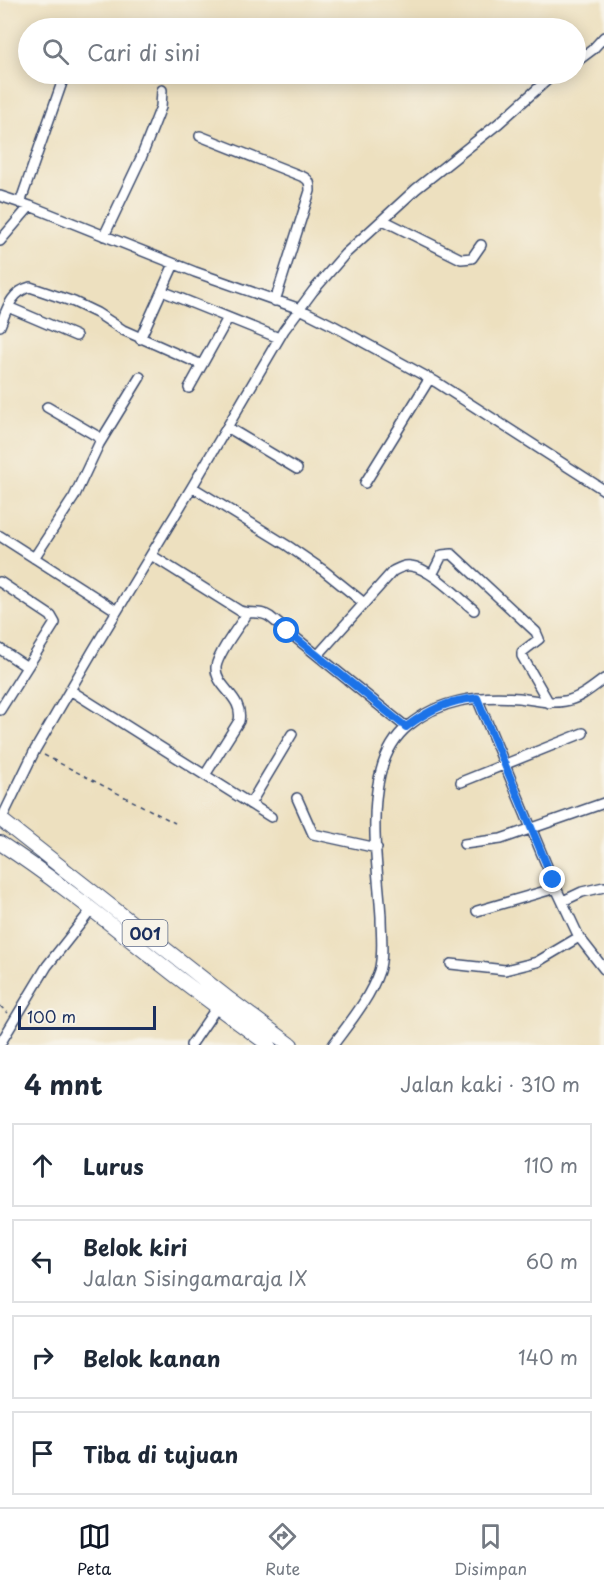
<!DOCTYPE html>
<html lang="id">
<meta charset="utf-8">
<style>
:root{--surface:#fff;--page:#f6f6f7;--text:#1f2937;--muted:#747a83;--line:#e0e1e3;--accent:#111827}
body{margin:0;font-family:"Playpen Sans",sans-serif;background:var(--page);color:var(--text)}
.scale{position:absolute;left:18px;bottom:15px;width:138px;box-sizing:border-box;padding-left:6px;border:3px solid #1b2f5e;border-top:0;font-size:16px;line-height:21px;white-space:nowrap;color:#1b2f5e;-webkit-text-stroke:4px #f7f3e8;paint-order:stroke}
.stop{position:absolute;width:18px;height:18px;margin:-14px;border:4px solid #1a73e8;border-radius:50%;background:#fff}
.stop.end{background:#1a73e8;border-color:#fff;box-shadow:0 2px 6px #0008}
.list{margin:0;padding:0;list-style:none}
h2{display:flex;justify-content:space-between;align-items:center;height:78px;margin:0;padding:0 24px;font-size:26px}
h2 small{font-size:20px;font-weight:400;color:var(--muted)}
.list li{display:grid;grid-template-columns:39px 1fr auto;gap:18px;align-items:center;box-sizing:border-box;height:84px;margin:0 12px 12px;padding:0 12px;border:2px solid var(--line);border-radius:0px}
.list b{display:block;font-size:22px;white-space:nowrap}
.list p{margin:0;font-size:20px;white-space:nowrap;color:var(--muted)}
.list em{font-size:20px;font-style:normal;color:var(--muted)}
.icon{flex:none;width:33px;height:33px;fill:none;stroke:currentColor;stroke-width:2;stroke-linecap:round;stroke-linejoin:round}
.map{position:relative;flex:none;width:604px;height:1045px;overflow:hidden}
.search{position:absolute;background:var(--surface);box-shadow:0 3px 15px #0003;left:18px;right:18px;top:18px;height:66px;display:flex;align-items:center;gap:15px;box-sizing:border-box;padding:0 21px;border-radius:33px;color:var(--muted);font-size:22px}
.sheet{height:462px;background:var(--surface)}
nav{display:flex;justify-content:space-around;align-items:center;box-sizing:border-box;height:84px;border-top:2px solid var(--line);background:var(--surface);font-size:16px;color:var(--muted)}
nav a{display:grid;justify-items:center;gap:3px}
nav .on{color:var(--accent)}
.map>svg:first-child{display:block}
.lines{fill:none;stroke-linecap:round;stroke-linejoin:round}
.minor-casing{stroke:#3a4a6d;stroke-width:12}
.highway-casing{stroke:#3a4a6d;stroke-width:16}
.path{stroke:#3a4a6d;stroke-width:1.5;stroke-dasharray:4.5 4.5;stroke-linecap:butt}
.minor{stroke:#fff;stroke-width:9}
.highway{stroke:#fff;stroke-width:14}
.route{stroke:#1a73e8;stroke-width:8}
.labels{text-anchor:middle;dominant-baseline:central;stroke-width:4.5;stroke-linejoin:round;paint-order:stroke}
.shield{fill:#f7f3e8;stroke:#5d6a87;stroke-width:1.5}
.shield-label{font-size:16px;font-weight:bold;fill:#1b2f5e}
</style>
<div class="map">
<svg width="604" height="1045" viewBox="0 0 604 1045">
<rect width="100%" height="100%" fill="#f7f3e8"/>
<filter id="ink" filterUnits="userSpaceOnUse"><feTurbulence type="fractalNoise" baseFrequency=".0167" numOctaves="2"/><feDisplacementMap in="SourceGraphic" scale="12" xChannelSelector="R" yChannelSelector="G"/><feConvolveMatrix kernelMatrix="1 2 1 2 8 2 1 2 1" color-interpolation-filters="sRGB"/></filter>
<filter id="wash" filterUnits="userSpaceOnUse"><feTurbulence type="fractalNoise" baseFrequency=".008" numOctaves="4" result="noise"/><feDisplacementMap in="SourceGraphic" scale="24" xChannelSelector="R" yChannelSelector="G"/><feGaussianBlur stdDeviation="1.35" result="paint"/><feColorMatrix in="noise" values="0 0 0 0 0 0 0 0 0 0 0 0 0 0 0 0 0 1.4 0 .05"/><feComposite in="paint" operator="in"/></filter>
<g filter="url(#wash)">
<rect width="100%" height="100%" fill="#ede0bf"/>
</g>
<g filter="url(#ink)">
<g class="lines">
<defs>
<path id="minor" d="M576 62 592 50 604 37
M200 136 301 176C309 179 310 182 310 191L275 301
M0 196 30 206 195 272 300 309 334 326 436 382 604 490
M20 203 65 74
M383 220 461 259 472 258 481 245
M104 236 141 158 161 107 162 90
M0 241 30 206
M162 291 279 338
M8 307 76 336
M0 326C7 309 11 292 30 287L74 302 97 313 123 330 202 365
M140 339 174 264
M189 388 228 318
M47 407 102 439
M227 427 297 469
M365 483 430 378
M192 487 288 546 323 570 364 603
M0 536 117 611
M151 555 240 611C251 615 260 610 270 617L406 727
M34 558 74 497 99 444 140 377
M432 575 442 555 452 554 536 632 539 639 522 652V656L549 703
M0 582 51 616 55 623 0 710
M0 649 27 667
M318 655 393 571C399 568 404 565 411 566 430 568 459 598 474 610
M70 690 271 817
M477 698 556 888 579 937 604 969
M205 775 239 721C244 696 215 688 216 667 218 653 239 626 247 614
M461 782 583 733
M297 798 313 834 377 848
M250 804 292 734
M1 820 35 750 94 649 192 487 284 330 313 291 345 254 416 189 499 123 554 74
M464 844 501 839 604 803
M563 901 582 892 604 887
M477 911 556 888
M451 964 505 970 537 962 579 937
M0 1044 47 966 92 909
M191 1045 217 1007
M333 1045C350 1022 370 998 379 971 384 955 381 934 381 917 378 861 359 766 408 726 440 699 479 695 519 698 535 700 549 704 565 701 579 699 592 688 604 679"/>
<path id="highway" d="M0 819 230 1000 291 1045
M0 843C63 884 121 933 180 979 209 1001 239 1023 269 1045"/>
</defs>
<use href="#minor" class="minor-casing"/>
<use href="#highway" class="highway-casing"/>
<path class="path" d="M44 755 175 823
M0 1006 8 1013"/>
<use href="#minor" class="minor"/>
<use href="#highway" class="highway"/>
</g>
</g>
<g class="lines" filter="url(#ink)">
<path class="route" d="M287 631 406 727C429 710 449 700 477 698L553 880"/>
</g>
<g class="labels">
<rect class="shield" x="122.5" y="920" width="45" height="26" rx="4.5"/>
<g class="shield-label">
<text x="145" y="933">001</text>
</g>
</g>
</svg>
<div class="scale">100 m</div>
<div class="stop" style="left:287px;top:631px"></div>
<div class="stop end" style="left:553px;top:880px"></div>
<div class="search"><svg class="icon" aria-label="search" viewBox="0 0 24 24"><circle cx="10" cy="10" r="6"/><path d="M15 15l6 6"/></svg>Cari di sini</div>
</div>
<section class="sheet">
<h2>4 mnt<small>Jalan kaki · 310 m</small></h2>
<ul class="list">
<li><svg class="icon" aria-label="ahead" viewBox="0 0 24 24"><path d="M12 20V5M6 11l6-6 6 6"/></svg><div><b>Lurus</b></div><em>110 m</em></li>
<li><svg class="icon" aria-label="left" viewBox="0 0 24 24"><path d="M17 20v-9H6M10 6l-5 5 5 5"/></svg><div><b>Belok kiri</b><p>Jalan Sisingamaraja IX</p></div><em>60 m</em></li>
<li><svg class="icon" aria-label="right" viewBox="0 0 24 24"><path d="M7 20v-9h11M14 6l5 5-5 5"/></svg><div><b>Belok kanan</b></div><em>140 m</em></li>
<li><svg class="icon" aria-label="arrive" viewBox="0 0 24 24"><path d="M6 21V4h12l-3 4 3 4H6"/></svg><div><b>Tiba di tujuan</b></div></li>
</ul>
</section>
<nav>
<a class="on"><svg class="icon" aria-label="map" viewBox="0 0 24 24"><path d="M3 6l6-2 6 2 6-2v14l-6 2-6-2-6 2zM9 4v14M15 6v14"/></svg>Peta</a>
<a><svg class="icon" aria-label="directions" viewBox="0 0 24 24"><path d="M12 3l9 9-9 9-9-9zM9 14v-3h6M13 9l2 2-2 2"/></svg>Rute</a>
<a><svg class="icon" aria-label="saved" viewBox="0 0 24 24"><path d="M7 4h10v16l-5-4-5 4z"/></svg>Disimpan</a>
</nav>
